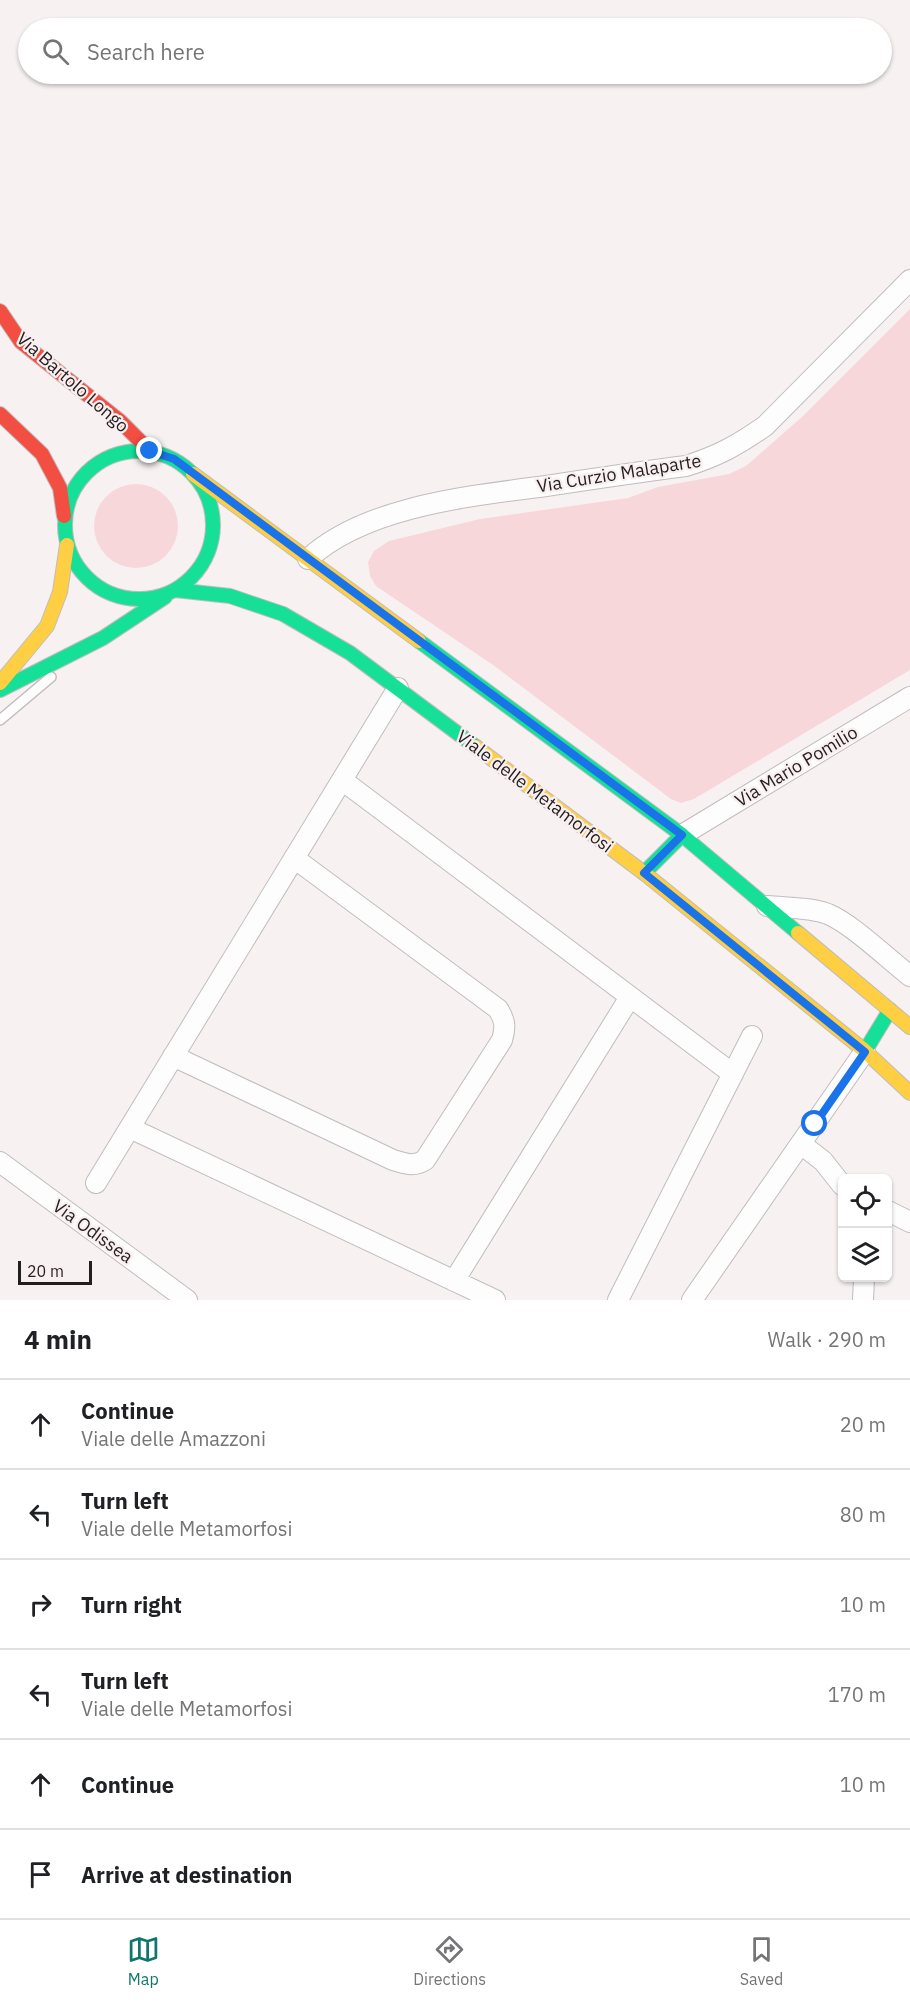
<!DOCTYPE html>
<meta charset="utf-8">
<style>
:root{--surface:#fff;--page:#f6f6f6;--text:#202124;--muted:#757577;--line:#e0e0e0;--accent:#0f766e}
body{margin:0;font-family:"IBM Plex Sans",sans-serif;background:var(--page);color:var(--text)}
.controls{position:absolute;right:18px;bottom:18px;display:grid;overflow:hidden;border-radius:9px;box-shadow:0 2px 4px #0004}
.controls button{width:54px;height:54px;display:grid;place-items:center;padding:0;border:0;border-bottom:2px solid var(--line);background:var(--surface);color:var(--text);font:30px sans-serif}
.scale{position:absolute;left:18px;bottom:15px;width:74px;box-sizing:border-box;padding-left:6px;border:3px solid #231f1f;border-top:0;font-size:16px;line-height:21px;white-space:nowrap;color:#231f1f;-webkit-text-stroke:4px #f9eff0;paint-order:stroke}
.stop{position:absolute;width:18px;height:18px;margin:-14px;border:4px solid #1a73e8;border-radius:50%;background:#fff}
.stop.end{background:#1a73e8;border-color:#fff;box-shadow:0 2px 6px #0008}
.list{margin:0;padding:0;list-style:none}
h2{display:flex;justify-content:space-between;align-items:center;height:78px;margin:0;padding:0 24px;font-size:26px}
h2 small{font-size:20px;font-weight:400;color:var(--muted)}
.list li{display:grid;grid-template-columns:39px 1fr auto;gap:18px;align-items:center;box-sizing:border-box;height:90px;padding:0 24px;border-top:2px solid var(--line)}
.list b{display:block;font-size:22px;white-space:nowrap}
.list p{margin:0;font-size:20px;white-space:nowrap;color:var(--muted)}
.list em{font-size:20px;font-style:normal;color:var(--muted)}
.icon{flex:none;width:33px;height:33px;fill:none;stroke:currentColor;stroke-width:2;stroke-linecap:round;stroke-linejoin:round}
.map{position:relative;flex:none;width:910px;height:1300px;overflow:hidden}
.search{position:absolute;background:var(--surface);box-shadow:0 2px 4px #0004;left:18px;right:18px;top:18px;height:66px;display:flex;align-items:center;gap:15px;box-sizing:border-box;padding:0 21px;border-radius:33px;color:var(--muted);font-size:22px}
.sheet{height:618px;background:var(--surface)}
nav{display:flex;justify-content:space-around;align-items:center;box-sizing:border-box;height:84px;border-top:2px solid var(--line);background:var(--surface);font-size:16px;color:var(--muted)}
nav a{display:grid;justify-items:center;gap:3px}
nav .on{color:var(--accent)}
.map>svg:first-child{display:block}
.green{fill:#f8d7da}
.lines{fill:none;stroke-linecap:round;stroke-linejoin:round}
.lane-casing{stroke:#c1bcbd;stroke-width:12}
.street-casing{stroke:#c1bcbd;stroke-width:22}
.fast-casing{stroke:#c1bcbd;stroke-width:16}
.slow-casing{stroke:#c1bcbd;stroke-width:16}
.jam-casing{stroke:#c1bcbd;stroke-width:16}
.lane{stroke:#fefdfd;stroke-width:9}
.street{stroke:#fefdfd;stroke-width:20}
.fast{stroke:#16e098;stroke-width:14}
.slow{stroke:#ffcf43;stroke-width:14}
.jam{stroke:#f24e42;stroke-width:14}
.route{stroke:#1a73e8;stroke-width:8}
.labels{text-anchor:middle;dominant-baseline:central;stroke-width:4.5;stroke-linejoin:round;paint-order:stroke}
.street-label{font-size:18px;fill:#231f1f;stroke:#f9eff0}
</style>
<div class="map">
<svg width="910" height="1300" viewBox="0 0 910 1300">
<rect width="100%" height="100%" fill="#f7f1f2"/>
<path class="green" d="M910 309V670L694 799 681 803 671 799 493 665 376 586 370 576 368 562 374 551 389 541 480 519 628 498 658 487 729 474 746 466 803 416Z
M94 526a42 42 0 1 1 84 0a42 42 0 1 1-84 0Z"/>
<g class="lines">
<defs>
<path id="lane" d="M0 720 51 677"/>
<path id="street" d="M308 559C365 506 471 496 546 486 592 479 639 472 686 466 718 456 738 445 765 426L910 280
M342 780 733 1074
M682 835 910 697
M767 906C787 908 809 907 828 914 852 924 888 959 910 976
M173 1056 393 1160C406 1164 414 1167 425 1160L502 1040C506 1027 505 1020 498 1009L294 858
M130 1128 495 1300
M801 1144 823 1161 842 1185
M0 1162 187 1300
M96 1183 398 688
M888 1211 910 1222
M454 1281 630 997
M618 1300 752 1036
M692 1300 865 1051
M863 1300 864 1278"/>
<path id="fast" d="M65 525a74 74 0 1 1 148 0a74 74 0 1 1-148 0Z
M175 590 230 596 283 614 350 653 476 747
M419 641 682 835 798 933
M0 690 103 638 165 597
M644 873 682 835
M865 1051 890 1010"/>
<path id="slow" d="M193 474 419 641
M0 683 47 626 60 592 67 545
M476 747 644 873 865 1051 910 1093
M798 933 910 1027"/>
<path id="jam" d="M0 311 21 342 120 421 150 451
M0 414 42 454 60 488 64 516"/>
</defs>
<use href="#lane" class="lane-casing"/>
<use href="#street" class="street-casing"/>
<use href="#fast" class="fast-casing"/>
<use href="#slow" class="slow-casing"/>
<use href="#jam" class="jam-casing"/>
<use href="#lane" class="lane"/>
<use href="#street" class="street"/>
<use href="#fast" class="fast"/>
<use href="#slow" class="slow"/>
<use href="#jam" class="jam"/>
</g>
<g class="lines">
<path class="route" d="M150 451 174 459 682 835 644 873 865 1052 815 1124"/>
</g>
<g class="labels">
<g class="street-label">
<text transform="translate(73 382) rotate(41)">Via Bartolo Longo</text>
<text transform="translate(619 473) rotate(-9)">Via Curzio Malaparte</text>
<text transform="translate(796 766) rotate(-31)">Via Mario Pomilio</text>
<text transform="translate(535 791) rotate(37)">Viale delle Metamorfosi</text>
<text transform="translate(93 1231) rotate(36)">Via Odissea</text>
</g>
</g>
</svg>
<div class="controls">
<button><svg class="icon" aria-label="locate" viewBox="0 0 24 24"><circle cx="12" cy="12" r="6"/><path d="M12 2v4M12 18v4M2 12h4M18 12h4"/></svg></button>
<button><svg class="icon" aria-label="layers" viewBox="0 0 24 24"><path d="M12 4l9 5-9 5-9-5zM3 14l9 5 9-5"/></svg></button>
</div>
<div class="scale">20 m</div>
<div class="stop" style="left:815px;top:1124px"></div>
<div class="stop end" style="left:150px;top:451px"></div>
<div class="search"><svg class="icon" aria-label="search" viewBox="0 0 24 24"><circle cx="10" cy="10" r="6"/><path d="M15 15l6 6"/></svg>Search here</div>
</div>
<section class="sheet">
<h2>4 min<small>Walk · 290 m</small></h2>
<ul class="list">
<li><svg class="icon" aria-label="ahead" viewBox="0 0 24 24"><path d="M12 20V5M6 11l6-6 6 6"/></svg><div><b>Continue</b><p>Viale delle Amazzoni</p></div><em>20 m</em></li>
<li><svg class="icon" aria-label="left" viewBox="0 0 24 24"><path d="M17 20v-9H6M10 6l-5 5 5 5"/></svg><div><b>Turn left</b><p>Viale delle Metamorfosi</p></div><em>80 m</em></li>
<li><svg class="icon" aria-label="right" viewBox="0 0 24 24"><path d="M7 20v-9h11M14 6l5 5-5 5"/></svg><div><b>Turn right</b></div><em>10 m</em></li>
<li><svg class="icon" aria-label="left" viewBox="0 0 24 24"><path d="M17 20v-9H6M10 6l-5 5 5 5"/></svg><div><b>Turn left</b><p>Viale delle Metamorfosi</p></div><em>170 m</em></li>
<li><svg class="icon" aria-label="ahead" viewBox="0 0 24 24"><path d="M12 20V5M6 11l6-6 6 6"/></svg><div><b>Continue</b></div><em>10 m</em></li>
<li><svg class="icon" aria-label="arrive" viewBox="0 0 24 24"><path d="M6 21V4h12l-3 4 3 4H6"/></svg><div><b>Arrive at destination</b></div></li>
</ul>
</section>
<nav>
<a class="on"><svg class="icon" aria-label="map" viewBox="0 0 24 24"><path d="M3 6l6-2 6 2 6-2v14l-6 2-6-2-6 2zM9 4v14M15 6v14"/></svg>Map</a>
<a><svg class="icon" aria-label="directions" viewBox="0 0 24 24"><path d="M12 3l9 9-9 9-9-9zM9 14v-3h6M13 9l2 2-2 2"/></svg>Directions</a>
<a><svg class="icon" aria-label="saved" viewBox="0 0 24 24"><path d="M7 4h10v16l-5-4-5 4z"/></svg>Saved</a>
</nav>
